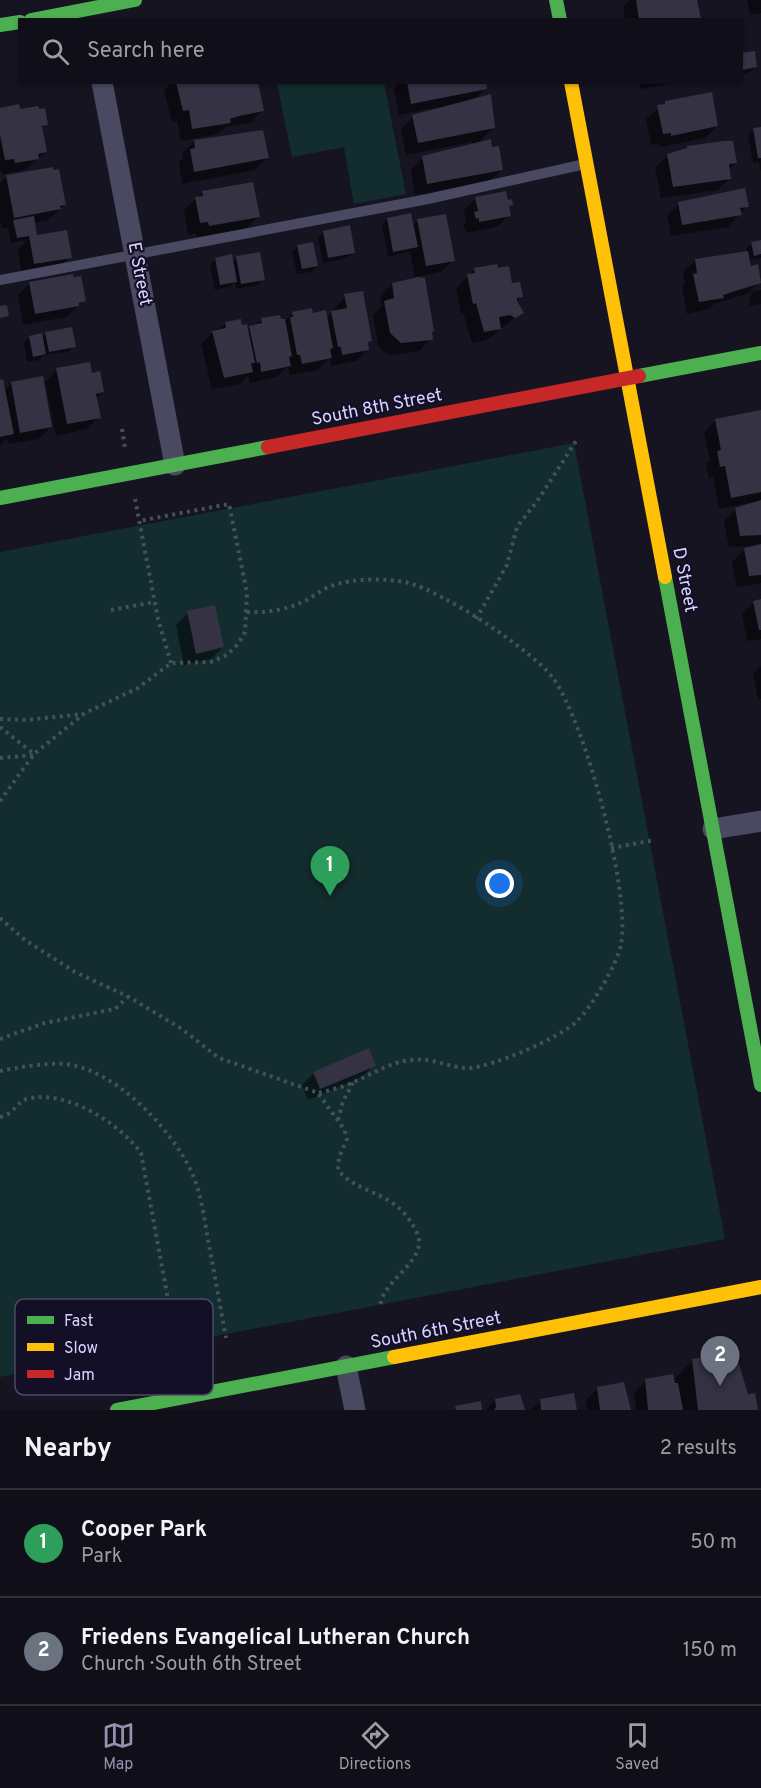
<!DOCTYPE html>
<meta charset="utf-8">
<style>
:root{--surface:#100f19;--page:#1e1d26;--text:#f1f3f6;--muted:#9c9ca2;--line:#302f38;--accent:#9591b1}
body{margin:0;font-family:Overpass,sans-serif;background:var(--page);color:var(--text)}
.you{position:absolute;left:500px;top:884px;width:21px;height:21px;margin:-15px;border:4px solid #fff;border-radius:50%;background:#1a73e8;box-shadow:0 0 0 9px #1a73e833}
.badge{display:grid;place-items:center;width:39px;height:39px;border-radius:50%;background:var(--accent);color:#fff;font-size:20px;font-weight:700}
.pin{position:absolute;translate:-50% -50px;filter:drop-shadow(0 2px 3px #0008)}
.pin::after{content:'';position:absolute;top:32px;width:21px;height:18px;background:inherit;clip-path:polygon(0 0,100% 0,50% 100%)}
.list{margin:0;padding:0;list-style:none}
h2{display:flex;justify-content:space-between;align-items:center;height:78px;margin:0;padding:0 24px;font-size:26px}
h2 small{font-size:20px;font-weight:400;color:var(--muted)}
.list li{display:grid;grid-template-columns:39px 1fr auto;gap:18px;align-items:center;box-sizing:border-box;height:108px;padding:0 24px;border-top:2px solid var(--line)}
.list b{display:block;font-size:22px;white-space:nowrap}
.list p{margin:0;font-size:20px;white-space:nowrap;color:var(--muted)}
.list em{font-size:20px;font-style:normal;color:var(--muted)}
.icon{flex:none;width:33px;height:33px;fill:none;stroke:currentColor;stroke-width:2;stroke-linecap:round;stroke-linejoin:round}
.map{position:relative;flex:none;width:761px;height:1410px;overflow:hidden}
.search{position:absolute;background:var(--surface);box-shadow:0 2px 4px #0004;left:18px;right:18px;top:18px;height:66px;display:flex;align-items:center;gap:15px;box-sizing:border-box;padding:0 21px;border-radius:0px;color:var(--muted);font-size:22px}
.sheet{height:294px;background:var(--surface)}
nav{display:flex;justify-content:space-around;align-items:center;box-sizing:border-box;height:84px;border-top:2px solid var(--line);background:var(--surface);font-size:16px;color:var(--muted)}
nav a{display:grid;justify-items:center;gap:3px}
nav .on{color:var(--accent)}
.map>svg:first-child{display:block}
.green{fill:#132c2d}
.shadow{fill:#0007}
.building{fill:#343243}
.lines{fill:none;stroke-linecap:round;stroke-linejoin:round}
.path{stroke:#44505f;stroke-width:4;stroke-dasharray:3 4.5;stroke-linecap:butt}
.lane{stroke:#4a4962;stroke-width:10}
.street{stroke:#4a4962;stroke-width:21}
.fast{stroke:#4caf50;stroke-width:14}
.slow{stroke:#ffc107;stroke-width:14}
.jam{stroke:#c62828;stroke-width:14}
.labels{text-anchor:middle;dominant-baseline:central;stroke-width:4.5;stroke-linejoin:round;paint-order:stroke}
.street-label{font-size:18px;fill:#d9d4ff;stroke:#130f26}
.key{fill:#130f26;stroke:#4e4a67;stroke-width:1.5}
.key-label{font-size:16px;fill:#d9d4ff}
</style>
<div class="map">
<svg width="761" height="1410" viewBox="0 0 761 1410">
<rect width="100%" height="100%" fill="#161421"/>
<path class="green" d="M277 83H384L406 194 354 204 344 147 292 157Z
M574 443 725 1239 0 1377V552Z"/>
<path class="shadow" d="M630 0H696L699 18 625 20 623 7Z
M747 0H761V13L750 15Z
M753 52 756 67 750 72 742 74V55Z
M172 82H256L262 111 250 123 226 127 217 134 181 141 177 121 172 122 164 91Z
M400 82H484L485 88 473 101 493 128 478 143 491 149 502 169 490 181 415 195 411 170 423 158 472 144V142L406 155 401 129 413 117 439 110V107L399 115 394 88Z
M639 82H685L640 89Z
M665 103 717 126 705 138 660 147 659 144 651 145 646 119Z
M0 109 19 111 46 124 41 129 46 152 25 170 3 174 0 170Z
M761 128V173L759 162 753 163 748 135 753 130Z
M195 141 267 158 255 170 182 184 179 163 183 158V153Z
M667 156 736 163 728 170 730 178 718 190 661 198 655 168Z
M6 177 65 205 47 221 33 223 35 234 70 257 58 269 22 276 18 250 27 240 11 243 8 228 2 229 0 219V183Z
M203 192 258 217 246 229 197 237 196 233 188 235 184 210Z
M476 198 511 204 508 208 509 215 497 227 467 233 463 225 466 223 464 210Z
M679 204 747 206 728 227 671 236 667 216Z
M387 219 412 226 418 221 453 260 441 272 415 277 410 252 388 257 382 225Z
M324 232 353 253 347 258 323 263 318 238Z
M761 241V258L749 260 759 282 749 292 761 290V304L750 306 749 297 753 292 714 304 710 309 687 314 682 287 685 284 683 272 696 260 747 252 746 249 752 243Z
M298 246 317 266 311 272 297 274 292 252Z
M237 258 263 279 258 285 236 289 235 282 230 287 215 290 210 265 216 259 232 263Z
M475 269 511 285 521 296 516 302 522 312 487 340 472 343 464 315H461L456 288Z
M30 283 84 301 66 317 23 325 18 295Z
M392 284 430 333 431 339 419 351 392 355 382 351 378 345 373 315 382 306 380 296Z
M345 296 371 340 367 344 368 349 356 361 331 366 329 358 318 370 290 375 288 366 277 377 250 383 248 375 240 384 212 389 201 344 213 332 225 324 247 330 262 320 284 322 293 313 326 319Z
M46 334 74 346 68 352 43 355 39 360 27 362 24 343 30 337 41 338Z
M57 370 103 392 96 398 99 417 87 429 56 436 45 382Z
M0 382 4 391 11 384 51 427 39 439 8 444 7 438 0 446Z
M761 412V583L737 587 732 562 748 546 729 547 724 521 736 509 750 506V503L719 509 713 477 709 478 706 464 710 460 704 432 716 420Z
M761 600V639L747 641 742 614 754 602Z
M188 613 223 647 211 659 184 665 176 625Z
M761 666V699H758L753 674Z
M374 1065 362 1077 308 1100 302 1085 314 1073Z
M704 1355 757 1410H636L634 1393 646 1381 673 1380 693 1360Z
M598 1388 628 1410H587L586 1400Z
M495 1400 524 1410H486Z
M540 1401 575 1410H531Z"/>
<path class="building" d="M636 0H697L701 19 639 20Z
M755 51 757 67 742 70V53Z
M176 82H258L264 111 239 116 230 119 231 123 192 129 189 110 183 111Z
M407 82H486L487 89 411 104Z
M712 92 718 126 671 136V133L663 134 657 105 665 104V101Z
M491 94 495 128 418 143 412 115Z
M19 104 20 109 38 106 39 109 45 108 48 125 42 126 47 152 38 154 39 159 15 163 14 159 5 160 0 135V108Z
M761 127V158H758L753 128Z
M263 130 269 158 194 172 190 149 195 148 194 140Z
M491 139 492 147 499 146 503 170 427 184 422 156Z
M724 141H733L737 163 729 164 731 179 673 187 667 154 687 148V146Z
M53 167V170L59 169 66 205 60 206 61 209 14 218 6 175Z
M253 182 260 217 209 226 208 222 200 223 195 197 203 196 202 191Z
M745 188 749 207 740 208 742 215 682 225 678 202Z
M506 191 508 200 512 199 513 205 509 206 511 216 479 222V218L476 219 474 212 478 211 475 197Z
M411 213 418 247 393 252 387 218Z
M446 214 455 261 426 266 417 219Z
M34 216 37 235 67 230 72 258 34 264 29 236 17 238 13 220Z
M350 225 355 253 328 258 323 231Z
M761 240V254L754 256 751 242Z
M313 242 318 266 302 269 297 245Z
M748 251 751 266 758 264 761 283 723 295 724 298 699 302 693 274 697 273 695 259Z
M260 252 265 280 241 284 236 256Z
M232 254 237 282 220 285 215 258Z
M497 264 498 268 509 266 512 283 520 282 523 297 517 298V301L524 313 515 318 510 315 499 317 501 329 484 332 476 303 473 304 467 274 475 273 474 268Z
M73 274 74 277 81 276 86 301 79 303V306L35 314 29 282Z
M418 277 425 278 434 331 432 332 433 340 401 343 390 333 384 301 394 298 392 283Z
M363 291 372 341 368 342 369 350 342 355 341 347H338L331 311 347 308 344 294Z
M7 305 9 316 0 318V306Z
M312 308 313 313 326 310 333 348 330 349 332 358 302 364 300 355H297L290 317H293L292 312Z
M280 315 281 319H285L292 356 289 357 291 366 261 372 260 362 257 363 249 326 262 323 261 318Z
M241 319 242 325 247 324 255 363H251L253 372 224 378 212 331 226 328 225 322Z
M72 327 76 347 49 352 45 332Z
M42 333 46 354 33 357 29 336Z
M90 362 92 373 100 371 104 392 96 394 101 418 67 424 56 368Z
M43 376 52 427 20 433 11 382Z
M3 379 14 434 0 437V380Z
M761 410V492L731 498 725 466 720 467 717 451 721 450 715 419Z
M761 500V535L740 536 735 508Z
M761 544V575L749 576 744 548Z
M761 599V630H759L753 601Z
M215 605 224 647 196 654 187 611Z
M369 1048 376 1066 320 1089 313 1072Z
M723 1349V1353L735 1351 748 1394 755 1393 758 1410H698L692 1359 704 1357 703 1353Z
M673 1374 675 1383H678L683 1410H648L645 1379Z
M624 1382 631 1410H600L597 1387Z
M574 1393 577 1410H541L540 1399Z
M520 1394 525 1410H494L496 1407 495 1399Z
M481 1401 482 1410H456L455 1406Z"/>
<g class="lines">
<path class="path" d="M122 429 125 448
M135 499 158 619 171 663
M111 610 154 602
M247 612C264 613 284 610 300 603 311 599 320 590 331 586 352 578 387 578 409 583 443 592 532 650 553 678 585 722 631 892 621 944 618 963 591 1008 577 1021 560 1038 492 1067 469 1068 448 1068 432 1057 411 1060 391 1062 374 1073 356 1081 344 1087 331 1090 318 1093
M476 619 507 565 517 527 538 500 578 438
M0 719 27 720 83 714
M0 727 34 754
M0 758 34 755
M0 801 34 754 85 713 138 688 171 663 211 662 227 655 238 644 245 632 247 593 229 504 139 521
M611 848 655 840
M0 918 25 940 75 972 129 997 182 1029 219 1058 318 1093 344 1129 347 1139 339 1157 338 1170C357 1194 392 1190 412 1224 416 1230 420 1238 419 1245 415 1264 395 1276 386 1291 382 1296 381 1303 379 1308
M0 1039 45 1023 115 1009 128 997
M0 1071C20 1067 43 1063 64 1064 114 1068 172 1129 192 1173 201 1193 204 1217 208 1240 214 1272 220 1305 226 1338
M0 1117C17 1113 16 1100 30 1098 68 1091 119 1123 141 1153L177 1348
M338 1120 343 1101 353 1083"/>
<path class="lane" d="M0 280 428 199 585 164"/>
<path class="street" d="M102 82 175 465
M713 829 761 821
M346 1366 355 1410"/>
<path class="fast" d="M556 0 560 20
M31 20 135 0
M0 25 20 22
M639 376 761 353
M0 498 268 447
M665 577 761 1085
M117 1410 394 1357"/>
<path class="slow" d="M571 82 665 577
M394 1357 761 1287"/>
<path class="jam" d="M268 447 639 376"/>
</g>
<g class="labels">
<g class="street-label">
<text transform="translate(139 274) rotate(79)">E Street</text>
<text transform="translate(377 408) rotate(-11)">South 8th Street</text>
<text transform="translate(684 580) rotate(79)">D Street</text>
<text transform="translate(436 1331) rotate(-11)">South 6th Street</text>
</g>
</g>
<rect x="15" y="1299" width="198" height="96" rx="9" class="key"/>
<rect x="27" y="1316" width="27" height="8" fill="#4caf50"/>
<rect x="27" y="1343" width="27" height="8" fill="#ffc107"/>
<rect x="27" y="1370" width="27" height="8" fill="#c62828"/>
<g class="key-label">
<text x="64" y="1326">Fast</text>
<text x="64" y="1353">Slow</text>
<text x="64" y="1380">Jam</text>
</g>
</svg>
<div class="you"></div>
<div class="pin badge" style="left:330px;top:896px;background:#2e9e5b">1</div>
<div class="pin badge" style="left:720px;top:1386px;background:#6b7280">2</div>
<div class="search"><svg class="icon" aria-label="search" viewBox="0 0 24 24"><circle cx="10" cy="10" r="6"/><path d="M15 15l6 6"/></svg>Search here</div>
</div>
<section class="sheet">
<h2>Nearby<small>2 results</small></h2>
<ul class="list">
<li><span class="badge" style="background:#2e9e5b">1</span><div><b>Cooper Park</b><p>Park</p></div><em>50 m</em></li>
<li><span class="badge" style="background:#6b7280">2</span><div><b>Friedens Evangelical Lutheran Church</b><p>Church · South 6th Street</p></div><em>150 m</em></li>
</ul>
</section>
<nav>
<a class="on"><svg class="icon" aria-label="map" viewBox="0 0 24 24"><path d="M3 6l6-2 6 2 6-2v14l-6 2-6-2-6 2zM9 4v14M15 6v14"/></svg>Map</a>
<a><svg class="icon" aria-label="directions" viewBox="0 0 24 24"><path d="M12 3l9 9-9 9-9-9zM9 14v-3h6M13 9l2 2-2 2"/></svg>Directions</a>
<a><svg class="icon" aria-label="saved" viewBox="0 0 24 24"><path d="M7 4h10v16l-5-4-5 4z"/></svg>Saved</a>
</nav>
